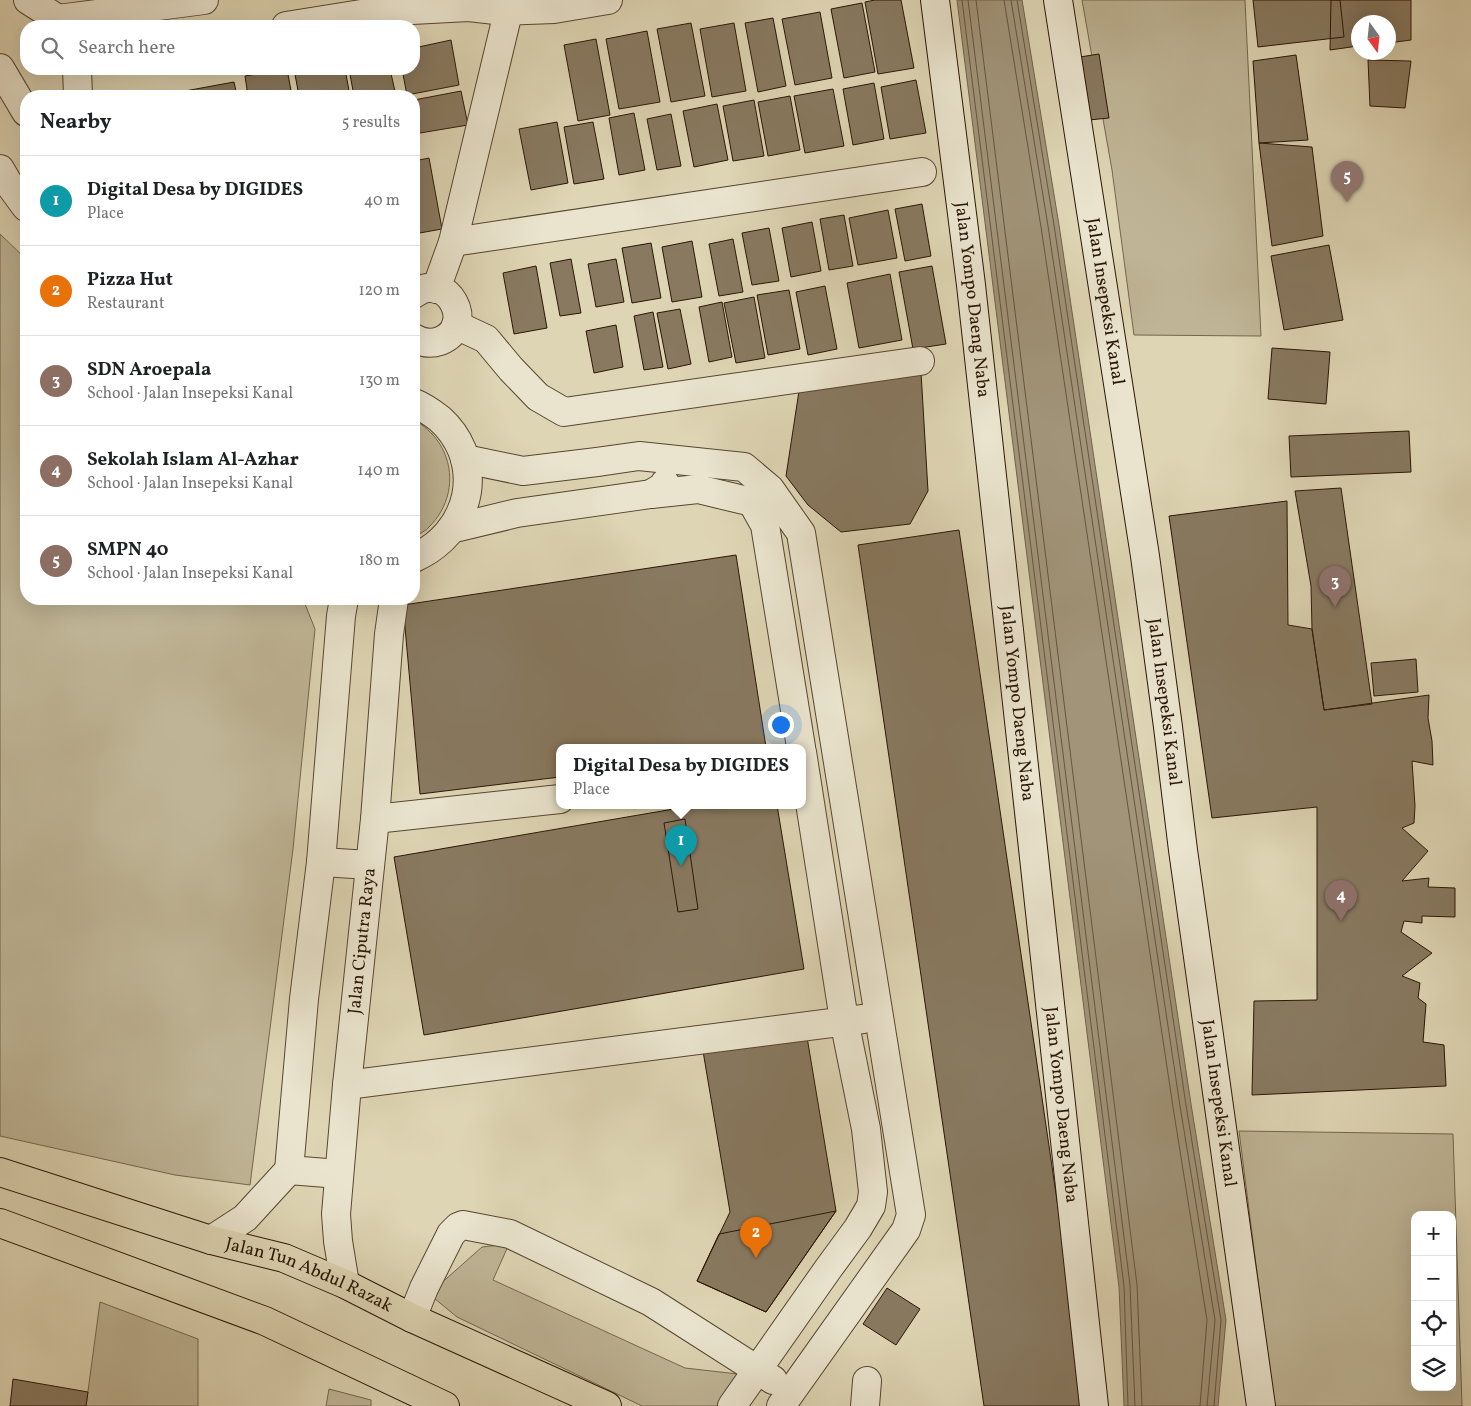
<!DOCTYPE html>
<meta charset="utf-8">
<style>
:root{--surface:#fff;--page:#f6f6f6;--text:#202124;--muted:#757577;--line:#e0e0e0;--accent:#8f2418}
body{margin:0;font-family:Vollkorn,serif;background:var(--page);color:var(--text)}
.controls{position:absolute;right:15px;bottom:15px;display:grid;overflow:hidden;border-radius:10px;box-shadow:0 5px 20px #0002}
.controls button{width:45px;height:45px;display:grid;place-items:center;padding:0;border:0;border-bottom:1px solid var(--line);background:var(--surface);color:var(--text);font:25px sans-serif}
.compass{position:absolute;left:1351px;top:15px;width:45px;height:45px;border-radius:50%;background:var(--surface);box-shadow:0 5px 20px #0002;rotate:165deg}
.you{position:absolute;left:780px;top:724px;width:18px;height:18px;margin:-12px;border:4px solid #fff;border-radius:50%;background:#1a73e8;box-shadow:0 0 0 8px #1a73e833}
.badge{display:grid;place-items:center;width:32px;height:32px;border-radius:50%;background:var(--accent);color:#fff;font-size:16px;font-weight:700}
.pin{position:absolute;translate:-50% -41px;filter:drop-shadow(0 1px 2px #0008)}
.pin::after{content:'';position:absolute;top:26px;width:18px;height:15px;background:inherit;clip-path:polygon(0 0,100% 0,50% 100%)}
.popup{position:absolute;left:556px;top:744px;width:250px;height:65px;box-sizing:border-box;display:grid;place-content:center;border-radius:10px;background:var(--surface);filter:drop-shadow(0 1px 4px #0005);font-size:16px;white-space:nowrap;color:var(--muted)}
.popup b{font-size:19px;color:var(--text)}
.popup::after{content:'';position:absolute;left:50%;top:100%;margin-left:-10px;border:10px solid transparent;border-top-color:var(--surface)}
.list{margin:0;padding:0;list-style:none}
h2{display:flex;justify-content:space-between;align-items:center;height:65px;margin:0;padding:0 20px;font-size:21px}
h2 small{font-size:16px;font-weight:400;color:var(--muted)}
.list li{display:grid;grid-template-columns:32px 1fr auto;gap:15px;align-items:center;box-sizing:border-box;height:90px;padding:0 20px;border-top:1px solid var(--line)}
.list b{display:block;font-size:19px;white-space:nowrap}
.list p{margin:0;font-size:16px;white-space:nowrap;color:var(--muted)}
.list em{font-size:16px;font-style:normal;color:var(--muted)}
.icon{flex:none;width:28px;height:28px;fill:none;stroke:currentColor;stroke-width:2;stroke-linecap:round;stroke-linejoin:round}
.map{position:relative;flex:none;width:1471px;height:1406px;overflow:hidden}
.search{position:absolute;background:var(--surface);box-shadow:0 5px 20px #0002;left:20px;top:20px;width:400px;height:55px;display:flex;align-items:center;gap:12px;box-sizing:border-box;padding:0 18px;border-radius:20px;color:var(--muted);font-size:19px}
.panel{position:absolute;background:var(--surface);box-shadow:0 5px 20px #0002;left:20px;top:90px;width:400px;height:515px;border-radius:20px}
.map>svg:first-child{display:block}
.green{fill:#bfb596;stroke:#74664e;fill-rule:evenodd}
.water{fill:#a19479;stroke:#71624b}
.lines{fill:none;stroke-linecap:round;stroke-linejoin:round}
.shore{stroke:#665540;stroke-width:1}
.building{fill:#887960;stroke:#2a1606}
.street-casing{stroke:#574632;stroke-width:30}
.secondary-casing{stroke:#2a1606;stroke-width:30}
.primary-casing{stroke:#2a1606;stroke-width:30}
.street{stroke:#eae4ce;stroke-width:28}
.secondary{stroke:#eae4ce;stroke-width:28}
.primary{stroke:#ded5b4;stroke-width:28}
.labels{text-anchor:middle;dominant-baseline:central;stroke-width:4;stroke-linejoin:round;paint-order:stroke}
.street-label{font-size:18px;fill:#2a1606;stroke:#eae4ce}
</style>
<div class="map">
<svg width="1471" height="1406" viewBox="0 0 1471 1406">
<rect width="100%" height="100%" fill="#ded5b4"/>
<filter id="stains"><feTurbulence type="fractalNoise" baseFrequency=".004" numOctaves="4"/><feColorMatrix values="0 0 0 0 .2 0 0 0 0 .09 0 0 0 0 .02 0 0 0 .5 -.17"/></filter>
<radialGradient id="worn" r=".72"><stop offset=".6" stop-color="#630" stop-opacity="0"/><stop offset="1" stop-color="#630" stop-opacity=".3"/></radialGradient>
<path class="green" d="M1082 0H1245L1261 336 1134 335 1112 170Z
M0 234 26 259V599H303L315 629 293 849 250 1185 175 1175 0 1136Z
M414 420C454 442 462 493 430 526 426 531 419 534 414 537Z
M1239 1131 1453 1134 1462 1406H1274ZM1415 1215H1452V1387H1415Z
M509 1244 493 1280 685 1368 738 1374 717 1406H642L457 1317 429 1294 482 1247Z
M100 1302 198 1339V1406H86Z
M329 1389 371 1400V1406H326Z"/>
<path class="water" d="M957 0H1022L1059 225 1191 1104 1226 1320 1218 1406H1124L1119 1287Z"/>
<g class="lines">
<path class="shore" d="M962 0 1124 1286 1128 1406
M968 0 1130 1285 1135 1406
M976 0 1137 1285 1142 1406
M1004 0 1041 227 1173 1107 1207 1320 1200 1406
M1011 0 1048 226 1180 1106 1215 1320 1207 1406
M1017 0 1054 225 1186 1105 1221 1320 1214 1406"/>
</g>
<path class="building" d="M875 0H901L914 68 878 74 865 2Z
M1253 0H1340L1344 37 1258 47Z
M1331 0H1411V40L1388 43V22H1358V46L1330 50Z
M862 3 875 72 844 78 831 9Z
M820 12 832 78 795 85 782 19Z
M773 18 786 86 758 92 745 23Z
M691 23 705 96 671 102 657 29Z
M734 23 746 91 712 97 700 29Z
M647 31 660 102 619 109 606 39Z
M596 39 610 115 578 121 564 45Z
M451 40 459 85 407 95 402 69H414V48Z
M1099 54 1109 118 1089 120 1080 57Z
M1296 55 1308 140 1259 143 1253 61Z
M1368 60 1411 61 1405 108 1370 106Z
M287 69 292 96H248L245 76Z
M294 69H345L350 96H299Z
M349 69H390L396 96H354Z
M916 80 926 133 890 139 881 87Z
M234 82 237 96H186L185 91Z
M874 83 884 139 853 145 843 89Z
M833 89 844 146 805 153 794 96Z
M461 91 468 125 414 134V100Z
M790 96 800 150 768 156 758 102Z
M754 100 764 156 733 161 723 106Z
M717 104 728 160 694 167 683 111Z
M634 113 645 170 619 175 609 118Z
M671 114 681 166 657 170 647 119Z
M557 122 568 183 531 190 519 129Z
M593 122 604 179 574 184 564 127Z
M1259 143 1312 147 1323 236 1272 246Z
M429 158 442 229 414 234V161Z
M922 204 931 256 905 261 895 209Z
M888 210 897 258 858 265 849 218Z
M844 215 853 266 829 270 820 219Z
M812 222 821 271 791 277 782 228Z
M769 228 779 281 752 285 742 233Z
M733 239 743 292 719 296 709 244Z
M692 241 702 297 672 302 662 247Z
M651 243 661 298 632 303 622 248Z
M1329 245 1343 320 1284 330 1271 256Z
M571 259 581 313 560 316 550 263Z
M616 259 624 302 596 307 588 264Z
M536 266 547 328 514 334 503 273Z
M932 266 946 344 913 349 899 272Z
M890 274 902 340 859 348 847 283Z
M825 286 837 349 808 355 796 292Z
M789 290 800 349 768 355 757 295Z
M754 297 765 358 736 363 724 303Z
M722 302 732 357 709 362 699 307Z
M680 309 691 364 668 369 657 313Z
M653 312 663 367 644 370 634 316Z
M616 325 623 367 594 373 586 331Z
M1272 348 1330 352 1326 404 1268 399Z
M921 372 928 491 910 524 841 532 808 505 786 476 799 391Z
M1409 431 1411 472 1291 477 1289 436Z
M1341 488 1372 704 1324 710 1312 629 1311 586 1295 491Z
M1287 501 1288 625 1312 629 1324 710 1429 695 1428 718 1432 741 1433 765 1412 761 1415 806 1414 823 1402 828 1428 851 1402 881 1429 878 1428 887 1455 888V917L1422 916V923L1404 921 1401 932 1432 953 1402 976 1420 983 1418 998 1426 1004 1423 1042 1444 1045 1446 1086 1252 1095 1254 1001 1317 1000V807L1212 818 1169 516Z
M959 530 1087 1406H984L858 545Z
M736 555 766 747H560V777L420 794 403 605Z
M1416 659 1418 692 1374 696 1371 663Z
M697 805H777L804 969 424 1035 394 857Z
M685 819 698 909 678 912 664 823Z
M807 1037 836 1211 766 1312 697 1281 730 1212 703 1051Z
M836 1211 766 1312 697 1281 719 1234Z
M887 1288 920 1309 896 1345 863 1324Z
M13 1379 88 1392 86 1406H10Z"/>
<g class="lines">
<defs>
<g id="street">
<path d="M28 0 58 19 61 26"/>
<path d="M58 19 204 0"/>
<path d="M286 26 374 12 469 7 504 11 554 9 608 0"/>
<path d="M0 68 26 112"/>
<path d="M77 69 78 96"/>
<path d="M0 169 7 181 26 207"/>
<path d="M453 242 922 172"/>
<path d="M436 289 453 242 511 0"/>
<path d="M414 294C447 269 478 326 440 341 431 344 422 343 414 338"/>
<path d="M456 325 486 339 511 369 538 397 564 412 920 361"/>
<path d="M414 403C424 407 431 412 440 419 450 428 457 438 462 450 479 495 456 539 414 558"/>
<path d="M465 459 523 471 597 462 639 456 744 467 770 489 801 533 911 1215 906 1230 781 1406"/>
<path d="M651 494 698 489 752 502 765 525 801 747"/>
<path d="M451 529 517 513 651 494 664 486 665 483"/>
<path d="M375 819 560 799"/>
<path d="M321 862 370 865"/>
<path d="M347 1085 863 1019"/>
<path d="M289 1170 339 1174"/>
<path d="M211 1240 245 1218 289 1170 304 999 321 862 341 616 344 599"/>
<path id="s1" d="M345 1284 338 1241 336 1214 347 1085 375 819 389 634 394 599"/>
<path d="M412 1318 424 1288 451 1234 458 1227 463 1225 510 1234 651 1302 773 1380"/>
<path d="M732 1406 828 1269 858 1228 871 1206 873 1192 866 1129 844 1020 802 752"/>
<path d="M865 1406 867 1381"/>
</g>
<g id="secondary">
<path id="s2" d="M935 0 971 285 1031 830 1094 1406"/>
<path id="s3" d="M1058 0 1145 556 1168 727 1183 850 1261 1406"/>
</g>
<g id="primary">
<path id="s4" d="M0 1172 211 1240 284 1258 345 1284 412 1318 607 1406"/>
<path d="M0 1223 265 1321 445 1406"/>
</g>
</defs>
<use href="#street" class="street-casing"/>
<use href="#secondary" class="secondary-casing"/>
<use href="#primary" class="primary-casing"/>
<use href="#street" class="street"/>
<use href="#secondary" class="secondary"/>
<use href="#primary" class="primary"/>
</g>
<g class="labels">
<g class="street-label">
<text stroke="none"><textPath href="#s2" startOffset="302">Jalan Yompo Daeng Naba</textPath></text>
<text stroke="none"><textPath href="#s3" startOffset="305">Jalan Insepeksi Kanal</textPath></text>
<text stroke="none"><textPath href="#s3" startOffset="710">Jalan Insepeksi Kanal</textPath></text>
<text stroke="none"><textPath href="#s2" startOffset="708">Jalan Yompo Daeng Naba</textPath></text>
<text stroke="none"><textPath href="#s1" startOffset="345">Jalan Ciputra Raya</textPath></text>
<text stroke="none"><textPath href="#s3" startOffset="1115">Jalan Insepeksi Kanal</textPath></text>
<text stroke="none"><textPath href="#s2" startOffset="1112">Jalan Yompo Daeng Naba</textPath></text>
<text stroke="none"><textPath href="#s4" startOffset="326">Jalan Tun Abdul Razak</textPath></text>
</g>
</g>
<rect width="100%" height="100%" filter="url(#stains)"/>
<rect width="100%" height="100%" fill="url(#worn)"/>
</svg>
<div class="controls">
<button>+</button>
<button>−</button>
<button><svg class="icon" aria-label="locate" viewBox="0 0 24 24"><circle cx="12" cy="12" r="6"/><path d="M12 2v4M12 18v4M2 12h4M18 12h4"/></svg></button>
<button><svg class="icon" aria-label="layers" viewBox="0 0 24 24"><path d="M12 4l9 5-9 5-9-5zM3 14l9 5 9-5"/></svg></button>
</div>
<svg class="compass" viewBox="-18 -18 36 36"><path d="M0-13l5 13h-10z" fill="#e53935"/><path d="M0 13l5-13h-10z" fill="#757577"/></svg>
<div class="you"></div>
<div class="pin badge" style="left:681px;top:866px;background:#0f9aa8">1</div>
<div class="popup"><b>Digital Desa by DIGIDES</b>Place</div>
<div class="pin badge" style="left:756px;top:1258px;background:#e8710a">2</div>
<div class="pin badge" style="left:1335px;top:607px;background:#8d6e63">3</div>
<div class="pin badge" style="left:1341px;top:921px;background:#8d6e63">4</div>
<div class="pin badge" style="left:1347px;top:202px;background:#8d6e63">5</div>
<div class="search"><svg class="icon" aria-label="search" viewBox="0 0 24 24"><circle cx="10" cy="10" r="6"/><path d="M15 15l6 6"/></svg>Search here</div>
<section class="panel">
<h2>Nearby<small>5 results</small></h2>
<ul class="list">
<li><span class="badge" style="background:#0f9aa8">1</span><div><b>Digital Desa by DIGIDES</b><p>Place</p></div><em>40 m</em></li>
<li><span class="badge" style="background:#e8710a">2</span><div><b>Pizza Hut</b><p>Restaurant</p></div><em>120 m</em></li>
<li><span class="badge" style="background:#8d6e63">3</span><div><b>SDN Aroepala</b><p>School · Jalan Insepeksi Kanal</p></div><em>130 m</em></li>
<li><span class="badge" style="background:#8d6e63">4</span><div><b>Sekolah Islam Al-Azhar</b><p>School · Jalan Insepeksi Kanal</p></div><em>140 m</em></li>
<li><span class="badge" style="background:#8d6e63">5</span><div><b>SMPN 40</b><p>School · Jalan Insepeksi Kanal</p></div><em>180 m</em></li>
</ul>
</section>
</div>
